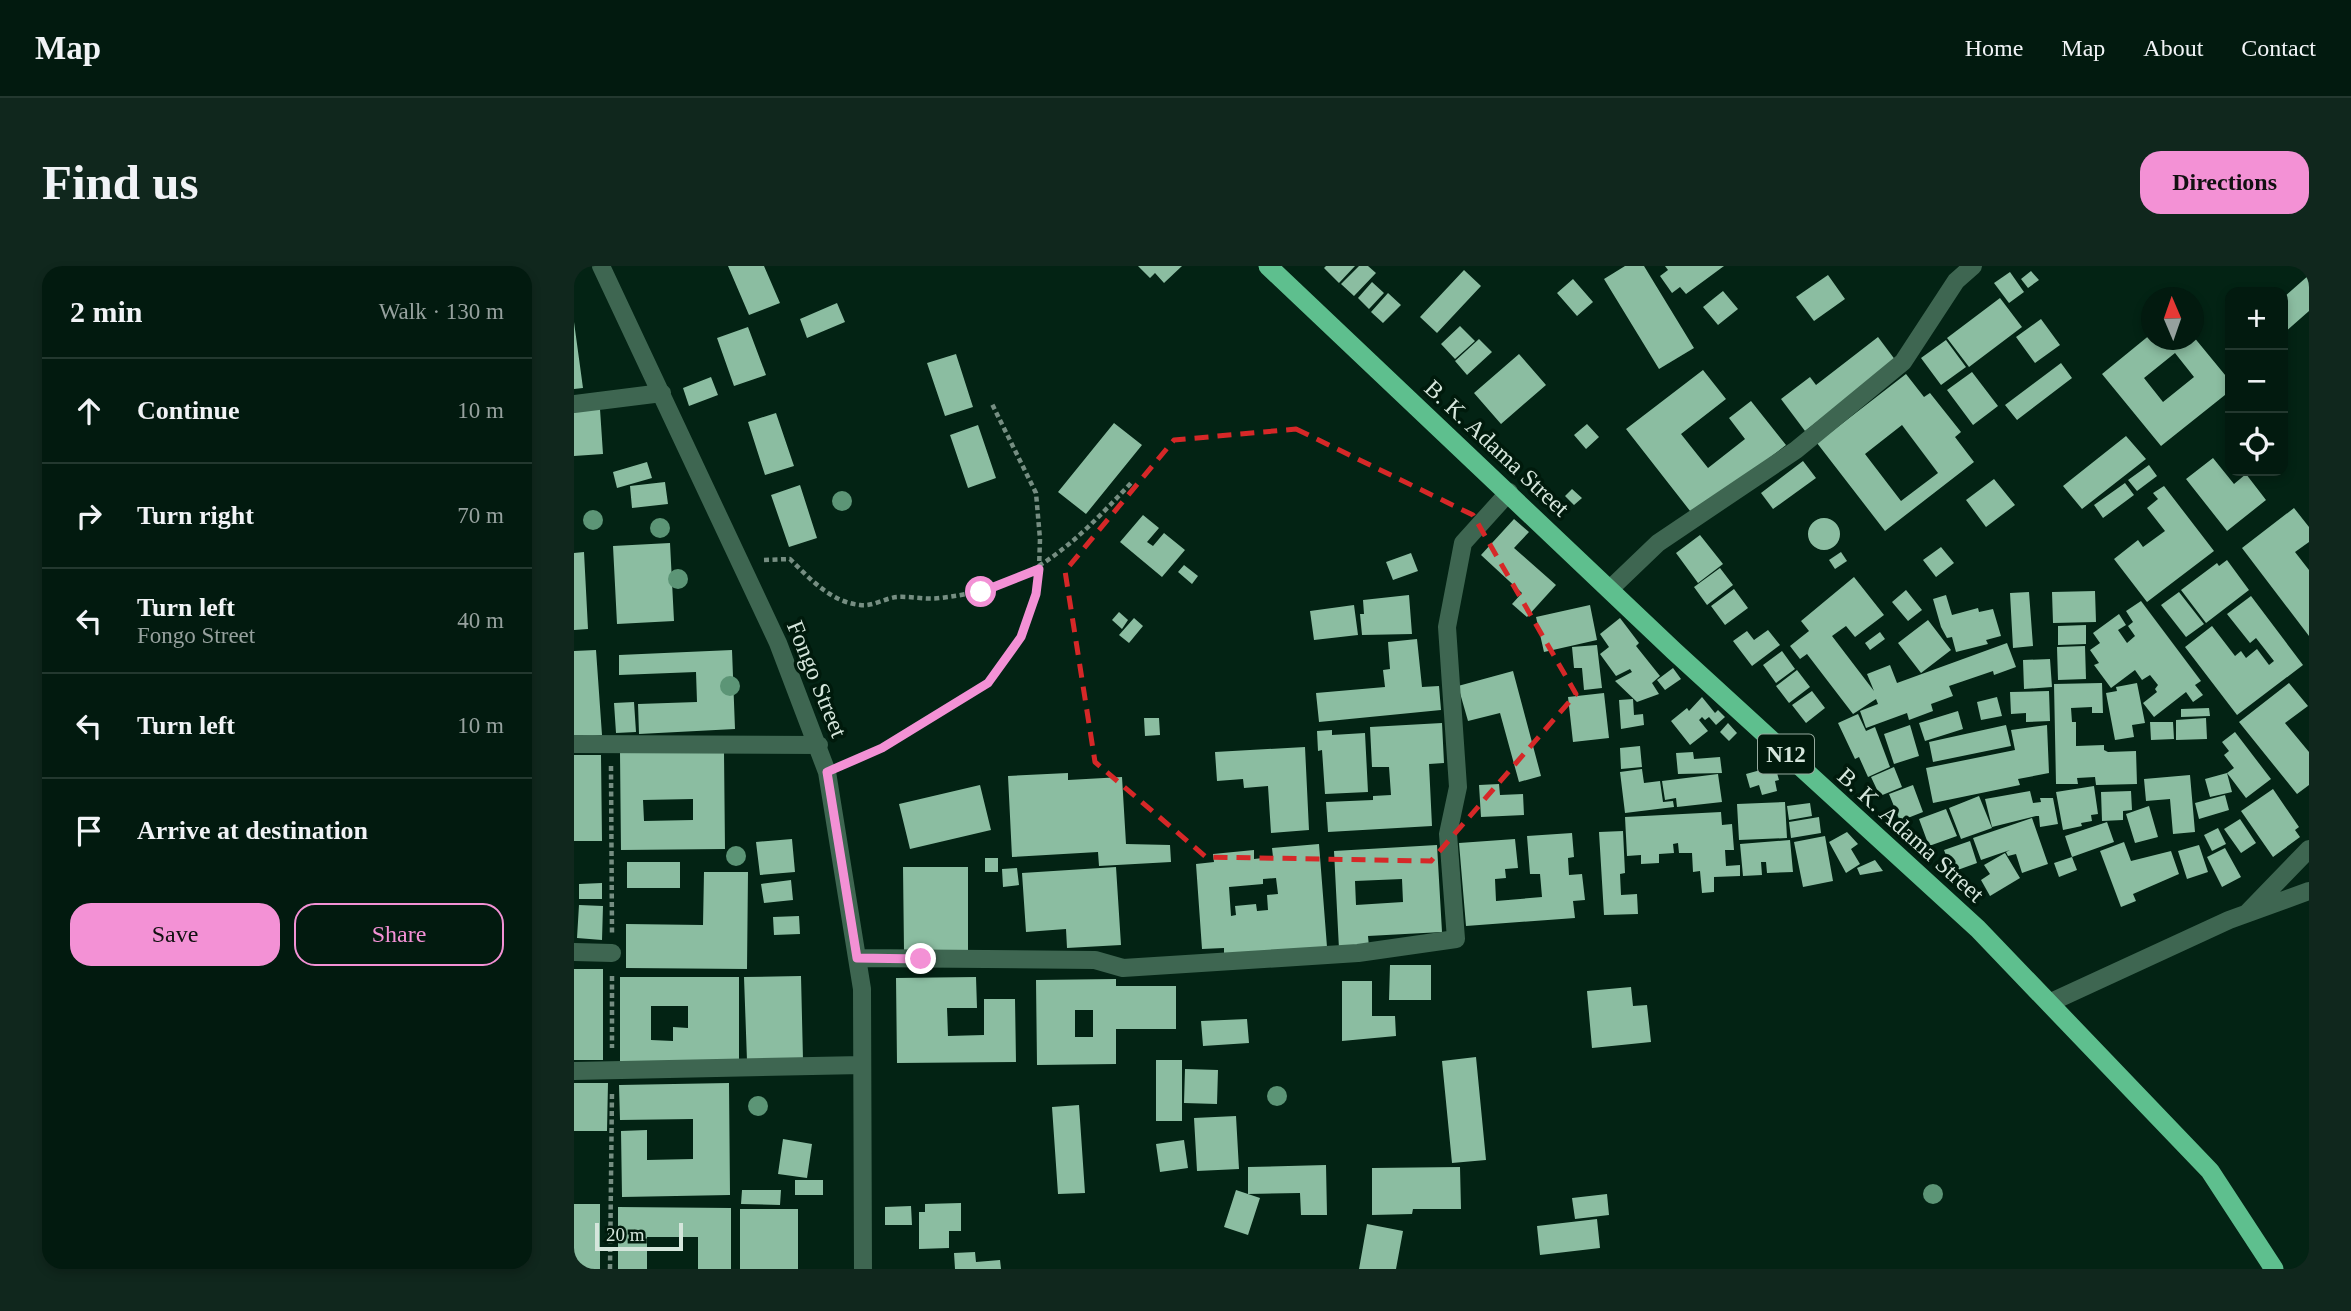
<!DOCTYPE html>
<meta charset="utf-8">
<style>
:root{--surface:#021a0f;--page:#10271d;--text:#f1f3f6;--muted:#96a19e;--line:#23382f;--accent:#f391d5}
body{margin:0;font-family:Georgia,serif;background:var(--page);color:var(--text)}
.controls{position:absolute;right:21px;top:21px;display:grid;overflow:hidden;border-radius:14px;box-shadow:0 4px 10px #0003}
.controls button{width:63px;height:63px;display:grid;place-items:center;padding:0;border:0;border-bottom:2px solid var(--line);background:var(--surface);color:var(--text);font:35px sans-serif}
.compass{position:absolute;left:1567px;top:21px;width:63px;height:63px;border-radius:50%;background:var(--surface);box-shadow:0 4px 10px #0003;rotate:358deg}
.scale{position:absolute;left:21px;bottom:18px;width:88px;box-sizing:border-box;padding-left:7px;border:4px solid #d5e6dc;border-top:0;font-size:19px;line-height:24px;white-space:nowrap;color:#d5e6dc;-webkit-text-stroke:5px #001a0c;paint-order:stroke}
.stop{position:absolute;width:21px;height:21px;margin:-16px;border:5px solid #f391d5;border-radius:50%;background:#fff}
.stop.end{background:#f391d5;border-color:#fff;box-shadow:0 2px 7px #0008}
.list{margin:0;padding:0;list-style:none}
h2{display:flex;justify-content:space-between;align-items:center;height:91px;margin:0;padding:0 28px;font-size:30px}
h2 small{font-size:23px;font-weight:400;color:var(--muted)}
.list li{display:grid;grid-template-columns:46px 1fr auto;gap:21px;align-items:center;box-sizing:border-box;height:105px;padding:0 28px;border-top:2px solid var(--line)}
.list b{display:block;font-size:26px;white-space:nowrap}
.list p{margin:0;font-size:23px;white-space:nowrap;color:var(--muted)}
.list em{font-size:23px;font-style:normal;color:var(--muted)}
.actions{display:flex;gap:14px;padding:21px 28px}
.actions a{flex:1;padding:16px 0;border:2px solid var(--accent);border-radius:21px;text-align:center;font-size:24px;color:var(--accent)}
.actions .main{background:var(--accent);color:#111}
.icon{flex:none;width:38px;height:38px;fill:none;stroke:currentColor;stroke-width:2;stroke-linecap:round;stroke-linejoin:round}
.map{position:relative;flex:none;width:1735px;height:1003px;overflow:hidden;border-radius:21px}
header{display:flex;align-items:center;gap:42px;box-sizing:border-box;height:98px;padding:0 35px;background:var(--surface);border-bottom:2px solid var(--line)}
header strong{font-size:33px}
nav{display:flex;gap:38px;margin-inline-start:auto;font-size:24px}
.intro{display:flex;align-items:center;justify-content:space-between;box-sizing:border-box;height:168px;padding:0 42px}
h1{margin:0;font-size:49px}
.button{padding:18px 32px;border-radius:21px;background:var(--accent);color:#111;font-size:24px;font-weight:700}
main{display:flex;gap:42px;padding:0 42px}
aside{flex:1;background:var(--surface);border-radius:21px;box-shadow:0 4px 10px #0003}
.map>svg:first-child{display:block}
.building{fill:#8bbda1;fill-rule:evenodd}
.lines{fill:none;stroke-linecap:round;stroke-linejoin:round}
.path{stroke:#768e82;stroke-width:4.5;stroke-dasharray:5 3.5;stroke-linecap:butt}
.minor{stroke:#3e6651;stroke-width:18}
.trunk{stroke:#5ebf8e;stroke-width:19}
.tree{fill:#5c9576}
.route{stroke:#f391d5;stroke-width:9}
.marked{fill:none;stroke:#d62828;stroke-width:5;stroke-dasharray:14 9;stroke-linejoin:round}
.labels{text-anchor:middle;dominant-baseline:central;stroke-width:7;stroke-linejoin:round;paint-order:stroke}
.shield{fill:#001a0c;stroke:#95a99e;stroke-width:2}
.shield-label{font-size:23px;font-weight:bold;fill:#d5e6dc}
.street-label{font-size:24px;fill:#d5e6dc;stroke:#001a0c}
</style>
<header>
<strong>Map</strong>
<nav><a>Home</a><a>Map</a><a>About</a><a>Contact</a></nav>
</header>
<div class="intro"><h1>Find us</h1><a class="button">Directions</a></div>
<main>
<aside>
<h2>2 min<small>Walk · 130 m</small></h2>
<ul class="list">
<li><svg class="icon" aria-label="ahead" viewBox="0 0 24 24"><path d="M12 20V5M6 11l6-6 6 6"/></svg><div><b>Continue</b></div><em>10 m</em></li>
<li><svg class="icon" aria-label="right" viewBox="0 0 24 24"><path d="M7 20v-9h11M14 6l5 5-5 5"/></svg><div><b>Turn right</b></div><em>70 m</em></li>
<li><svg class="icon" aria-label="left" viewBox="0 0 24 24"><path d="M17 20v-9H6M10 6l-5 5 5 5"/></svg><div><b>Turn left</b><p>Fongo Street</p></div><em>40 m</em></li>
<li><svg class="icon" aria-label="left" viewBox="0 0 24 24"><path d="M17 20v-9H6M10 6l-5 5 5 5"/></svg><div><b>Turn left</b></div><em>10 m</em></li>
<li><svg class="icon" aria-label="arrive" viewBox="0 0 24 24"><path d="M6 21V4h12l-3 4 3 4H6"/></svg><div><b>Arrive at destination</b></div></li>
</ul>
<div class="actions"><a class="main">Save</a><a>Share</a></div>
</aside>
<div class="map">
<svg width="1735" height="1003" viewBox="0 0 1735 1003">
<rect width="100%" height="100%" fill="#032314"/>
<path class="building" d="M154 0H190L206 37 175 49Z
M564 0H608L590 17 581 7 576 12Z
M752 0H781L765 17 750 2Z
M785 0H794L802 7 780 30 767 18Z
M1051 0H1070L1120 82 1085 103 1030 13Z
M1091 0H1150L1112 28 1106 21 1098 27 1086 10 1094 4Z
M890 4 907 20 863 67 846 51Z
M1457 5 1465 14 1454 22 1447 13Z
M1436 6 1450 26 1435 37 1420 17Z
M1254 9 1271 33 1240 55 1222 31Z
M1735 9V45L1709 68V32Z
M999 13 1019 36 1003 50 983 27Z
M798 16 810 27 795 43 784 32Z
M1149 25 1164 43 1144 59 1129 41Z
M814 27 827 39 809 57 797 46Z
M1426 32 1448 61 1395 101 1373 72Z
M263 37 271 56 233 72 226 53Z
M1467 53 1486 79 1461 97 1442 71Z
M0 56 9 122 0 123Z
M886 60 901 75 881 93 867 78Z
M174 61 192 109 160 120 143 72Z
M1577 68V74H1619V70L1656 115V125L1587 180 1528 108ZM1601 87 1620 111 1589 136 1570 112Z
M1304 71 1322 95 1231 165 1207 133 1236 111 1242 119Z
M905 73 918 86 893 109 881 95Z
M1372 74 1392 101 1367 119 1347 92Z
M382 88 399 141 371 150 353 97Z
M945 88 972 119 927 158 900 127Z
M1487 97 1498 112 1443 154 1431 139Z
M1129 104 1152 133 1107 168 1134 202 1171 173 1155 152 1177 135 1212 179 1120 250 1052 163Z
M1398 106 1424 140 1399 159 1373 124Z
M1332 108 1350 131 1356 127 1387 166 1381 171 1400 196 1311 265 1243 177ZM1328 159 1364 207 1327 235 1291 188Z
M137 111 144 129 115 140 109 122Z
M26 143 29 188 0 190V145Z
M202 147 220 200 191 209 174 156Z
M540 157 568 179 512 248 484 226Z
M1013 158 1025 171 1012 183 1000 169Z
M404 159 422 212 394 222 376 169Z
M1552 170 1572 193 1508 243 1489 220Z
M1639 192 1660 218 1672 208 1692 234 1653 265 1612 213Z
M1229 195 1242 212 1199 243 1187 227Z
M73 196 78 212 43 222 39 206Z
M1575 199 1583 210 1563 225 1554 214Z
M1420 213 1441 239 1412 261 1392 234Z
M91 216 94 238 58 242 56 220Z
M1551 217 1560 229 1529 252 1520 239Z
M226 219 243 272 215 281 197 229Z
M1590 220 1640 285 1573 336 1540 293 1564 274 1569 281 1591 265 1573 242 1584 233 1579 227Z
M998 223 1008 232 1000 239 991 230Z
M1720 242 1735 261V276L1721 286 1735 304V370L1668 282Z
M569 249 585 262 573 276 579 280 590 267 611 284 588 311 546 276Z
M1234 268a16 16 0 1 1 32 0a16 16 0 1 1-32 0Z
M940 253 955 266 940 282 982 319 953 351 938 338 948 327 907 289Z
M1126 269 1149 298 1124 317 1102 287Z
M96 277 100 355 43 358 39 280Z
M1367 281 1380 297 1362 311 1349 294Z
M10 286 14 363 0 364V287Z
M1267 286 1273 295 1261 303 1255 294Z
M837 287 844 305 819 314 812 296Z
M1653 294 1675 324 1632 357 1607 324 1643 297 1645 300Z
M610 299 624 310 618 318 604 306Z
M1146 302 1159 319 1133 339 1120 321Z
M1280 311 1310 349 1281 371 1272 360 1258 370 1300 425 1293 408 1316 399 1323 417 1433 377 1442 401 1420 409 1419 405 1375 420 1379 430 1357 438 1359 445 1335 454 1333 447 1292 462 1286 445 1304 438 1302 433 1279 448 1233 388 1226 393 1216 380 1235 365 1227 355Z
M1160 323 1174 342 1151 359 1137 340Z
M1332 324 1348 344 1334 355 1318 336Z
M1521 325 1522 356 1479 357 1478 326Z
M1455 326 1459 380 1439 382 1436 327Z
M1605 326 1630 358 1612 371 1587 339Z
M835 329 838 368 788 369 786 348H790L789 334Z
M1372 329 1378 349 1404 342 1405 346 1419 343 1427 370 1412 374 1414 378 1382 386 1378 371 1373 372 1367 361 1359 333Z
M1677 330 1729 399 1663 449 1611 381 1638 360 1661 390 1667 385 1672 392 1683 383 1695 399 1700 395 1682 372 1676 377 1653 348Z
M1567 335 1627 415 1621 419 1629 429 1619 436 1612 426 1580 451 1569 437 1583 426 1581 423 1584 419 1576 409 1568 414 1561 404 1537 422 1520 399 1525 397 1516 384 1526 377 1519 367 1545 348 1552 359 1544 364 1553 377 1561 370 1554 360 1559 356 1552 345Z
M780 339 784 369 740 374 736 345Z
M1016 339 1023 374 970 386 962 351Z
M545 346 554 354 548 363 538 354Z
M560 352 569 360 555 377 545 369Z
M1046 352 1065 377 1062 380 1086 410 1078 417 1085 428 1063 436 1041 415 1058 406 1056 403 1042 410 1026 388 1035 381 1026 368Z
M1354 354 1377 384 1347 407 1324 377Z
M1512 359V378L1484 379V360Z
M1194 364 1206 379 1178 400 1159 375 1173 365 1180 374Z
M1306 366 1311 373 1296 384 1291 377Z
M843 373 848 421 865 420 867 444 745 456 742 427 811 421 809 404 816 403 814 376Z
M1023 379 1028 422 1010 424 1008 402H1000L998 381Z
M1511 380 1512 413 1484 414 1483 381Z
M22 384 28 469 0 472V385Z
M158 384 161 463 65 468 64 438 123 436 122 406 45 409V389Z
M1208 385 1221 403 1202 417 1189 399Z
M1476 393 1478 421 1450 423 1449 394Z
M1099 402 1107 413 1091 424 1083 414Z
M1223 404 1236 421 1215 437 1202 420Z
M939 405 967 510 945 516 926 447 894 455 884 420Z
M1528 417 1529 447H1518V441L1497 442 1498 456H1502V480L1530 479V484L1534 486 1562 485 1563 518 1522 519 1521 511 1503 512 1504 518H1482L1480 418Z
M1563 417 1571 457 1558 459 1560 471 1541 474 1532 427 1543 425 1542 421Z
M1715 417 1734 440 1711 457 1735 486V519L1723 528 1665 456Z
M1238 425 1251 442 1232 457 1218 439Z
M1475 425 1476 455 1452 456V447L1437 448 1436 426Z
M1030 427 1035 472 999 476 994 431Z
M1128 431 1141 447 1144 444 1151 451 1142 459 1135 451 1131 454 1128 451 1125 454 1134 465 1116 479 1097 455 1113 442 1115 445Z
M1423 431 1428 450 1407 454 1403 436Z
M1059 433 1060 449 1069 448 1070 459 1047 463 1045 434Z
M60 436 62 466 42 467 40 437Z
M1635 442 1636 450 1607 451V443Z
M1384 445 1389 463 1351 475 1345 457Z
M1284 448 1292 465 1301 461 1316 501 1294 511 1285 491 1281 493 1264 457Z
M570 452H585L586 469 571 470Z
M1632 452 1633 473 1602 474V454Z
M1576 456H1599L1600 473 1577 474Z
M868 457 870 497 855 498 858 560 754 566 752 536 799 534V530L817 529 815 501H798L796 461Z
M1154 457 1163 467 1155 475 1146 466Z
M1336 459 1345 490 1320 498 1310 468Z
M1432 459 1437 480 1359 496 1355 476Z
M1473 459 1475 507 1444 513 1446 519 1359 537 1352 502 1441 484 1437 464Z
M758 464V469L791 467 794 526 751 528 748 484 744 485 743 465Z
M1661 466 1697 513 1672 532 1653 507 1660 502 1650 489 1655 485 1648 476Z
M1066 480 1068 501 1047 503 1046 482Z
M731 481 735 564 697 567 694 520 670 522 669 513 643 515 641 486Z
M46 486H150L151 583 47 584ZM119 533V554L70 555 69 534Z
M1119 486 1120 493 1146 491 1148 507 1104 508 1102 487Z
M0 489H27L28 575H0Z
M1201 500 1205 514 1201 515 1203 525 1188 529 1185 519 1176 522 1172 508Z
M1320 501 1328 521 1306 530 1297 511Z
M1068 503 1070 517 1086 515 1089 536 1099 535 1100 541 1051 547 1046 506Z
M494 507V514L548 511 552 578 596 579 597 596 525 600 524 586 438 591 434 510Z
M1653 507 1658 526 1636 531 1631 513Z
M1144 508 1148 536 1103 541 1102 532 1091 534 1088 515Z
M1616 509 1621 566 1599 568 1596 533 1572 535 1570 513Z
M925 518 926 529 949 528 950 549 907 551 905 519Z
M406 519 417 564 336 583 325 538Z
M1339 519 1349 546 1326 555 1315 528Z
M1520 520 1524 548 1517 549 1518 555 1507 557 1508 560 1489 564 1482 526Z
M1699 523 1725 561 1721 564 1726 571 1699 591 1667 545Z
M1456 525 1459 537 1467 536 1466 532H1479L1484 558 1466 561 1465 550H1462L1418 561 1411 533Z
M1557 525 1558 544 1549 545V554L1528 555 1527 526Z
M1651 529 1655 544 1625 553 1621 537Z
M1405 530 1418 562 1387 573 1375 542Z
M1211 536 1213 572 1165 574 1163 538Z
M1236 537 1238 550 1215 554 1213 540Z
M1575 540 1584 571 1561 577 1552 548Z
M1372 543 1383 570 1355 580 1345 553Z
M1147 546 1148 559 1158 558 1160 584H1151L1152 600 1166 599V610L1140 611V626L1128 627 1126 605 1119 606 1118 587H1105L1104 577 1099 578 1100 587 1085 588V597L1067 598V589L1053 590 1051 551Z
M1245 551 1247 567 1217 572 1215 556Z
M1458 552 1474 598 1448 607 1442 588 1434 590 1432 586 1436 584 1407 594 1399 572Z
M1666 553 1682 577 1667 587 1650 563Z
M1533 556 1540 576 1498 591 1491 570Z
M1644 562 1652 578 1638 585 1630 569Z
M1049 565 1051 607 1046 608 1047 629 1063 628 1064 648 1030 649 1025 566Z
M1273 566 1284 578 1277 583 1286 598 1272 607 1255 576Z
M998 567 1000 591 994 592 995 609 1008 608 1011 634 999 635 1001 652 892 660 885 577 941 573 944 602 931 603 932 612 921 613 922 635 968 631 966 608H956L953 570Z
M1251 570 1259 615 1229 621 1220 576Z
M218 573 221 606 186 609 182 576Z
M1216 574 1219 606 1193 607 1192 596H1187L1188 609 1169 610 1166 578Z
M1396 575 1403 597 1378 606 1370 584Z
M1550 576 1557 595 1597 585 1605 608 1559 628 1562 635 1547 641 1526 585Z
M745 578 753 681 650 689V682L628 683 622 598 640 596 639 588 680 584V593L699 591 698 582ZM702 612 704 628 693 629 694 644 683 645 682 638 661 640 662 649 657 650 655 621 689 618V613Z
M863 579 868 666 794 670 795 681 765 683 760 585ZM828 613 829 636 782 639 781 615Z
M1625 579 1634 606 1613 613 1604 585Z
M1651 582 1667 611 1648 621 1633 591Z
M1431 587 1446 612 1416 630 1407 614 1416 608 1410 599Z
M1498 591 1503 604 1485 611 1480 597Z
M411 592H424V606H411Z
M1301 594 1309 605 1286 609 1283 602Z
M53 596H106V622H53Z
M329 601H394V685H330Z
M542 601 547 679 493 682 492 663 452 666 448 607Z
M443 602 445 619 429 621 428 603Z
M130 606H174L173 703 52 702V658L129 659Z
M217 614 219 634 190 637 187 618Z
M28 617V633H5V618Z
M5 639 29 640 28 674 3 672Z
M225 650 226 668 200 669 199 651Z
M816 699H857V734H815Z
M0 703H29V794H0Z
M227 710 229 794 173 795 170 711Z
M46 711H165V798H46ZM77 740H114V762L99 761V775L77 774Z
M402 711 403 742H373L374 770 410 769V733H441L442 796 323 797 322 712Z
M542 713V720H602V763H542V798L463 799 462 714ZM501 744H519V771H501Z
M768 715H798V750H821L822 770 768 775Z
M1057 721 1059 740 1073 739 1077 776 1018 782 1013 725Z
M673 753 675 777 629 780 627 755Z
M902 791 912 894 878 897 868 795Z
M582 794H608V855H582Z
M611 803 644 804 643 838 610 837Z
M0 817H34L33 865H0Z
M155 817 156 929 48 931 47 865 73 864V894L119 893V853L46 854 45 819Z
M505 839 511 927 484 928 478 841Z
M662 850 665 903 623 905 620 852Z
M209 873 238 878 233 912 204 908Z
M610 874 614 902 586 906 582 878Z
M752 899 753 949H727L726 927 674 928V901Z
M886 901 887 943H839L838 948 798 949V902Z
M221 914H249V929H221Z
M168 924H207L206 939 167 938Z
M662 924 686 932 674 969 650 961Z
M1033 928 1035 949 1001 953 998 932Z
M387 937V965H375V982L345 983V946H351V938Z
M0 938H26V1003H0Z
M337 940 338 959H311V941Z
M44 941 157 942V1003H124V971H73V1003H44Z
M166 943H224V1003H166Z
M1023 953 1026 982 966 989 963 960Z
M793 958 829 965 822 1003H785Z
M401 986 402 996 426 994 427 1003H381L380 987Z"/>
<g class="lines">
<path class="path" d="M190 294 216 293C236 313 257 336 286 339 298 341 311 332 323 331 337 330 351 334 366 332 456 322 497 281 557 217
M273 497 308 482 413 417 447 371 462 328 465 303 466 273 462 227 417 136
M37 500 38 667
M38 710V782
M36 1003 38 826"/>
<path class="minor" d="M27 0 204 377 253 506 288 723 289 1003
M0 138 88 127
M1036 323 1084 277 1222 184 1329 96 1382 15 1399 0
M0 478 245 479
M1674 646 1735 583
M0 686 38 687
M283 692 521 694 549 702 784 687 882 673 874 568 884 521 873 361 889 277 935 226
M1475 737 1655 654 1735 625
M0 805 288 799"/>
<path class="trunk" d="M694 0 1100 385 1404 663 1636 905 1700 1003"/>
</g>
<g class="tree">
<circle cx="268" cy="235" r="10"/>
<circle cx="19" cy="254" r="10"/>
<circle cx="86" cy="262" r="10"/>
<circle cx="104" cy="313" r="10"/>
<circle cx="156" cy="420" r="10"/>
<circle cx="162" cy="590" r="10"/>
<circle cx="703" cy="830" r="10"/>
<circle cx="184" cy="840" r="10"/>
<circle cx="1359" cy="928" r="10"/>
</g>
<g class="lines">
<path class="route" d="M347 693 283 692 253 506 308 482 414 417 447 371 462 328 465 303 407 326"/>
</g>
<path class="marked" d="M722 163 899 249 1002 428 857 595 632 591 521 496 491 305 600 174Z"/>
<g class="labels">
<rect class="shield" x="1184" y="468.5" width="56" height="39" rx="5"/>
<g class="shield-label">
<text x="1212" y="488">N12</text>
</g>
<g class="street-label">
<text transform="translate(923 182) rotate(43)">B. K. Adama Street</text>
<text transform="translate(243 413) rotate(68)">Fongo Street</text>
<text transform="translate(1337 569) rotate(42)">B. K. Adama Street</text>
</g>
</g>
</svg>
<div class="controls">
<button>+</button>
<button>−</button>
<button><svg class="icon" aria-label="locate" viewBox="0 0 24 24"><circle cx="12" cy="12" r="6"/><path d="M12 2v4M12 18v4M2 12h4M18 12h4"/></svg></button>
</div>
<svg class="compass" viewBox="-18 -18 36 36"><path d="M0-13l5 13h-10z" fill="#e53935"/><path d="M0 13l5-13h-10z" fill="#96a19e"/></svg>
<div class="scale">20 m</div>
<div class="stop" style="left:407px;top:326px"></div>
<div class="stop end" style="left:347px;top:693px"></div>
</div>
</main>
